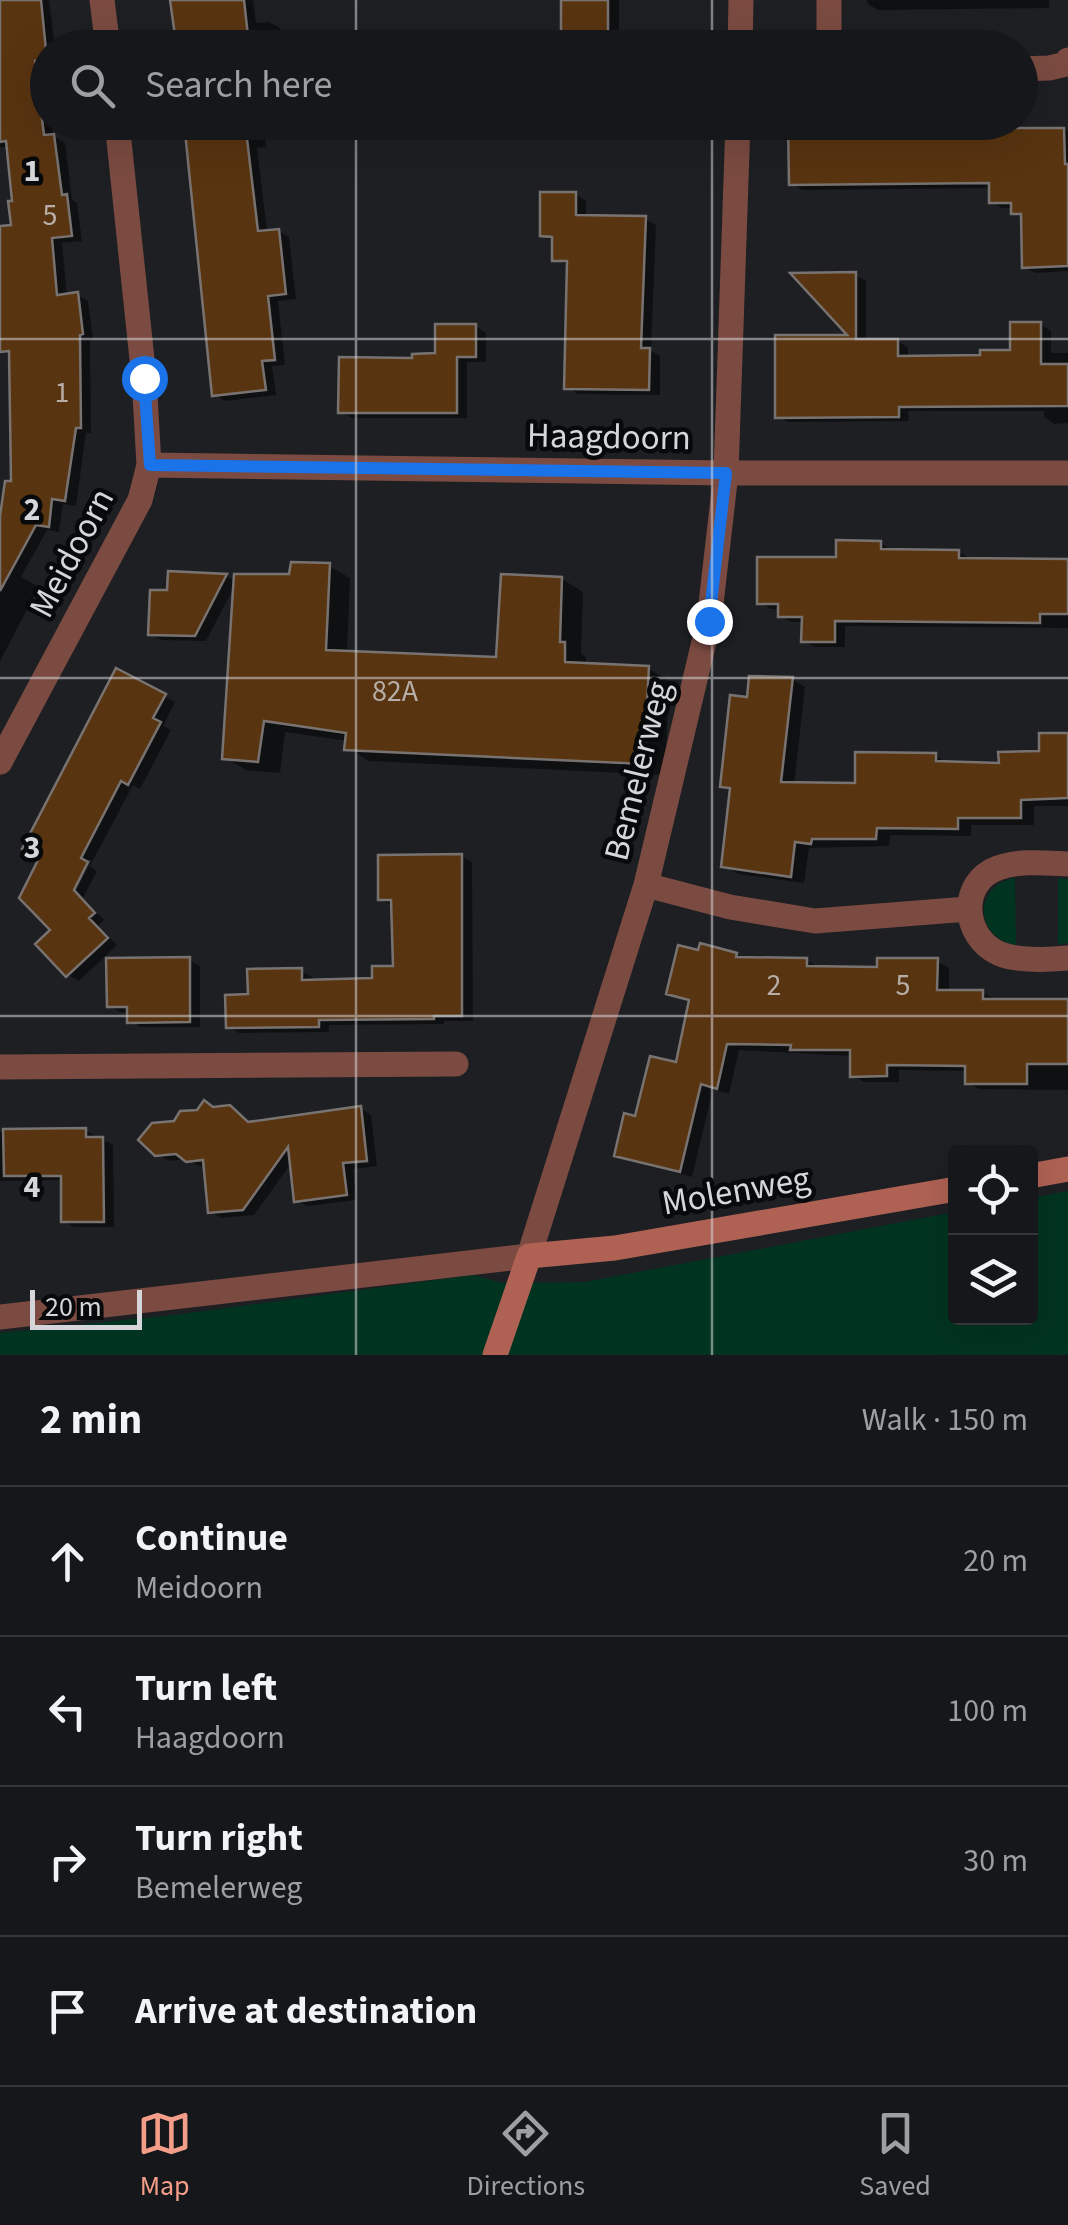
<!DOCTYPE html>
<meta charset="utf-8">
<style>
:root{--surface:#16171a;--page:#1f2023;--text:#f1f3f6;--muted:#9e9fa2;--line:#353639;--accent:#f49e89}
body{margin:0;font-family:"Source Sans 3",sans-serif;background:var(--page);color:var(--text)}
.controls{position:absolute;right:30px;bottom:30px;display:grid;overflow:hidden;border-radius:10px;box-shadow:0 10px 40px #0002}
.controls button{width:90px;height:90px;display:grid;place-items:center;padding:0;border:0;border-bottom:2px solid var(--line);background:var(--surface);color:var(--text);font:50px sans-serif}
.scale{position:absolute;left:30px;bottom:25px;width:112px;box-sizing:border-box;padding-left:10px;border:5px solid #d5d6d9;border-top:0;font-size:28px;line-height:35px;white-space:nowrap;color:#d5d6d9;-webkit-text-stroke:8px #08090a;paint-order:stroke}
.stop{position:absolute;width:30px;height:30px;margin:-22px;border:8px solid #1a73e8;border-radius:50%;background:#fff}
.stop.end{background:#1a73e8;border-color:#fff;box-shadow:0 2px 10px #0008}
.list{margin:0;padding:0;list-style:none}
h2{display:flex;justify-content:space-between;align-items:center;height:130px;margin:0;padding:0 40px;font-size:42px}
h2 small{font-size:32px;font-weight:400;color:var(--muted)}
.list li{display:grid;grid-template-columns:65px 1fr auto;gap:30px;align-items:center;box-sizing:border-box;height:150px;padding:0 40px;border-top:2px solid var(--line)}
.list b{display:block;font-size:38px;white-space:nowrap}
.list p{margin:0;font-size:32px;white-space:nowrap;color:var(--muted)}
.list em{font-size:32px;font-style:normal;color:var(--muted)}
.icon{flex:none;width:55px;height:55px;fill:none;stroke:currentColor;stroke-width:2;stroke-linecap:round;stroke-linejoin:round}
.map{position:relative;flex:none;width:1068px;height:1355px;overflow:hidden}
.search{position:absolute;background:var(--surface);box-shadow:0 10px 40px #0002;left:30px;right:30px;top:30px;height:110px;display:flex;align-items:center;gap:25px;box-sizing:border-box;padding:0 35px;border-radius:55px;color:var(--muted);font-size:38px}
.sheet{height:730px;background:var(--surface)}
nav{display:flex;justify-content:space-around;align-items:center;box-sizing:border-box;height:140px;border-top:2px solid var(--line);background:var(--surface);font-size:28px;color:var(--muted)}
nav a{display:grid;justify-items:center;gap:5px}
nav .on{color:var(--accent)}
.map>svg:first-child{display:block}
.green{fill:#013420}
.shadow{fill:#0007;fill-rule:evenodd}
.building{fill:#593410;stroke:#787370;stroke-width:2.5}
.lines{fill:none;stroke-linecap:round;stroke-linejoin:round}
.street{stroke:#7b4b41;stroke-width:25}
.secondary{stroke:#af6254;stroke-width:25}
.route{stroke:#1a73e8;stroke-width:12}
.grid{fill:none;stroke:#d5d6d9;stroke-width:2.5;stroke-opacity:0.55}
.labels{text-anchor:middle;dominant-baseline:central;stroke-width:9;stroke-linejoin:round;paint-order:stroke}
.number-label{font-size:30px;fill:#b6aea7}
.street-label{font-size:35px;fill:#d5d6d9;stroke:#08090a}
.grid-label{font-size:32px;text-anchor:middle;font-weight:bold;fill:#d5d6d9;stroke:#08090a;stroke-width:9;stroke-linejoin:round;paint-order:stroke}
</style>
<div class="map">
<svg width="1068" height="1355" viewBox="0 0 1068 1355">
<rect width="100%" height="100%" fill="#1d1f23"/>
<path class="green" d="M1015 878 1016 945C974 939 973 885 1015 878Z
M1058 878 1068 879V943L1058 944Z
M1068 1191V1355H0V1333L173 1315 473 1275 503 1283 585 1282 955 1212 956 1318H1030L1031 1198Z"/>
<path class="shadow" d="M0 0H49L55 48H48L45 67 48 122H52L53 136 65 143 72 200 77 203 82 241 62 243 67 296 77 295 88 301 93 339 90 340 91 433H86L76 506 63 504 59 532 47 530 21 577 39 587 0 661V535L14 484 11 355 3 350 0 246 14 227 8 147H0Z
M180 0H253L256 23 269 22 280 28 282 48 194 47 184 41Z
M564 0H619V47L679 48H564Z
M867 0H1049V8L878 10 868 4Z
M187 122H263L266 147 257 148 267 232 278 231 289 237 296 299 278 301 285 365 272 366 276 395 225 401 215 395Z
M648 122H689V128H658Z
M791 122H967V131L1068 130V271L1035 273 1024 266V218L1014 213V208H1002L991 201V188L802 190 791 183Z
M575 194 586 201V218L645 219 656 225 651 351 660 356V395L578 394 567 387 569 266 555 259V242L542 235Z
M855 275 866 281V341H897L908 347V358H982L1012 353 1040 324 1051 331V353H1068V423L1054 424 1044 417V411H908L909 421 788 422 778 416 853 338Z
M475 326 486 333V362H467V418H352L341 412 438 356Z
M880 543 891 550 959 552 969 558 1068 561V628L845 626V647H815L804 640V622H791L780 616V609H771L760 602 838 560Z
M329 566 350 578 347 653 498 660 562 579 583 592 581 654 586 657V665L648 668 669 681 665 775 369 761 347 748 348 741 285 732 280 773 246 770 224 757 236 583 206 641 161 640 150 634 169 593 170 573 226 576 236 582 291 576Z
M117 672 175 702 163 726 171 730 140 789 133 785 90 866 97 871 83 898 104 920 98 926 117 945 79 981 68 975 53 930 43 858ZM86 860H92L70 902 66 900Z
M792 679 805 687 794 785H857L935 756 950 764 1001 765 1042 754 1068 736V806H1034V825H971V836L890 835 889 846 809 848 804 883 738 874 724 866 732 791 722 786 749 699Z
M461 856 472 862 473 1021H444V1024L329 1025V1032L239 1033 228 1027 250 997 301 971 312 977V982L375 980 396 968 391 905 381 899Z
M736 955 744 960H806L818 967 879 970 937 961 949 968V992H982L995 999 1068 1002V1090L979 1089 967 1082V1071L899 1070V1082H864L852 1075V1056L739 1050 729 1094 713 1089 692 1177 629 1161 617 1154 637 1119 678 1065 691 1003 669 993Z
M189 960 200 966V1027H141L130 1021V1012H120L110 1006Z
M229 1108 251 1124 360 1109 371 1115 377 1166 353 1169 357 1200 307 1206 296 1200 292 1162 254 1215 221 1218 211 1212 206 1166H199L187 1159 169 1161 157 1154 175 1123Z
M86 1131 113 1145 114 1227H74L63 1221V1180L0 1181V1132Z"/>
<path class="building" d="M0 0H41L47 60 35 61 44 135 54 134 62 195 67 194 72 236 52 238 57 295 78 292 83 334 80 335 81 428H76L65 501 52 499 49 527 36 525 0 591V516L5 481H11L9 351 0 352V226L11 225 8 201H12L6 141 0 142Z
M170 0H244L248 36 176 43Z
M561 0H608V48H561Z
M184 122H245L258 231 279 229 286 294 268 296 275 360 262 361 266 390 212 396Z
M788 122H957V128H1064L1065 164H1068V266L1022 268 1021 214H1011V203H989V183L789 185Z
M540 192H576V215L646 216 641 348H650L649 390 564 389 567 261H552V237L540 236Z
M856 272V339H898V356L980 355V350H1010V322H1041V364H1068V406L899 407V417L775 418V335H847L790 273Z
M435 324H476V357H457V413H338L339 357 412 358V354L435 353Z
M836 540 881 541V549L959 550V558L1068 559V614H1040V623L835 621V642H801L802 617H778V604H757V557H836Z
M291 562 330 563 326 650 496 657 501 574 562 577 560 642H565V662L649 666 644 764 344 750 346 733 264 721 258 762 222 759 234 574H289Z
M168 571 227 574 195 636 148 635 150 590H167Z
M116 668 166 694 153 718 161 722 128 785 121 781 81 858 88 862 74 890 95 913 89 918 108 938 66 977 35 944 50 930 19 898 39 858 22 849Z
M749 676 793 677 781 782 855 783V752L936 753V761L999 763 998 752 1039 751V733H1068V798L1021 800V818H958V829L877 828 876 839H812L811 844 795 842 791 877 721 867 730 788 720 787 730 695 747 697Z
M462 854V1016H434V1019L319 1020V1027L226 1028 225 995 248 994 247 969 302 968V980L372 978V966H393L391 900H378V855Z
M700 943 737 953 736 957 807 958V966L877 967V958H938L937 990H983V999H1068V1064H1027V1084H965V1066L887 1065V1076L850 1077V1050H790L791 1045 727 1044 717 1089 701 1084 680 1172 614 1156 624 1113 635 1116 650 1056 676 1062 689 1000 666 994 678 945 698 950Z
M190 957V1022L127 1023V1007H107L106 958Z
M204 1100 213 1107 230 1105 248 1122 361 1106 367 1161 343 1163 347 1195 294 1202 288 1147 243 1210 208 1213 203 1160 186 1162 176 1154 155 1156 138 1140 152 1123 174 1121 180 1111 197 1110Z
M86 1128V1137H103L104 1222H61V1176H4L3 1129Z"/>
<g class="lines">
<path class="street" d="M102 0 108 48
M740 48 741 0
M829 48V0
M1020 69 1049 68 1067 64 1068 60
M149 465 726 473H1068
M0 762 140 500 149 465 144 378 117 122
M1068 864C1046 863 1019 860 998 868 959 882 962 936 998 953 1016 961 1048 960 1068 958
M646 885 730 907 815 921 968 909
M0 1067 456 1064
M0 1317 529 1256 646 885 709 621 726 473 738 122"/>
<path class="secondary" d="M1030 1176 1068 1169
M495 1355 529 1256 615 1248 956 1189"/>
</g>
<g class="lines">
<path class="route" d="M144 378 150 465 726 473 709 621"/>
</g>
<path class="grid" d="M356 0V48M712 0V48M356 122V1355M712 122V1355M0 339H1068M0 678H1068M0 1016H1068"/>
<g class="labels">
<g class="number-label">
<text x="50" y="215">5</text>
<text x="62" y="392">1</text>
<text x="395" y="691">82A</text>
<text x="774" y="985">2</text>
<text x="903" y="985">5</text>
</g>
<g class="street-label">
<text transform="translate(609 437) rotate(1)">Haagdoorn</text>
<text transform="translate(72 553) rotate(-62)">Meidoorn</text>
<text transform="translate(638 771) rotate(-76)">Bemelerweg</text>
<text transform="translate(736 1191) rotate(-10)">Molenweg</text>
</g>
</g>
<g class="grid-label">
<text x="32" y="181">1</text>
<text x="32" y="520">2</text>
<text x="32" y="858">3</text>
<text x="32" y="1197">4</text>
</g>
</svg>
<div class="controls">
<button><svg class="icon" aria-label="locate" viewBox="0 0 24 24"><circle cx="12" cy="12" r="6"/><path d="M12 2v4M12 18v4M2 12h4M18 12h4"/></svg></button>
<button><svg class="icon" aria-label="layers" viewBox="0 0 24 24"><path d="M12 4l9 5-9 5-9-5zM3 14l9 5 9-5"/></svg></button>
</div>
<div class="scale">20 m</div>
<div class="stop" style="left:144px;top:378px"></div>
<div class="stop end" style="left:709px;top:621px"></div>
<div class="search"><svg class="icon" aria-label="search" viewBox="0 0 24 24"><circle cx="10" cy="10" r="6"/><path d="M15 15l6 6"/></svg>Search here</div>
</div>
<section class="sheet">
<h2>2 min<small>Walk · 150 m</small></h2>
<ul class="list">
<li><svg class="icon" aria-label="ahead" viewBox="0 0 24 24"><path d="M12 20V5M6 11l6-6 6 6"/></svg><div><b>Continue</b><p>Meidoorn</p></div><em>20 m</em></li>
<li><svg class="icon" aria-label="left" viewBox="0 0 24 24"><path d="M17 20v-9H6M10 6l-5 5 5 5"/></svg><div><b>Turn left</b><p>Haagdoorn</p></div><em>100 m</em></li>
<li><svg class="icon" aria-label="right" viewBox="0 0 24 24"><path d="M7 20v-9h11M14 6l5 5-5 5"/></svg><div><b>Turn right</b><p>Bemelerweg</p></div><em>30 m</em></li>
<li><svg class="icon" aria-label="arrive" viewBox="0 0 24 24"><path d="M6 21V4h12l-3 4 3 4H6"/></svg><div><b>Arrive at destination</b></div></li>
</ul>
</section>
<nav>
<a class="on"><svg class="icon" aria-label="map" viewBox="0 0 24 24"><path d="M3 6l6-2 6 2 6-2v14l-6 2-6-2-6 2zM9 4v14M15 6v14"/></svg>Map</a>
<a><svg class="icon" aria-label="directions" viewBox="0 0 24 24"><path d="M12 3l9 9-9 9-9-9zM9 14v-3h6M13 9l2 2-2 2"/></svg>Directions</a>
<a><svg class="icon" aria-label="saved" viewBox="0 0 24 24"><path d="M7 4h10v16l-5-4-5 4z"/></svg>Saved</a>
</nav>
